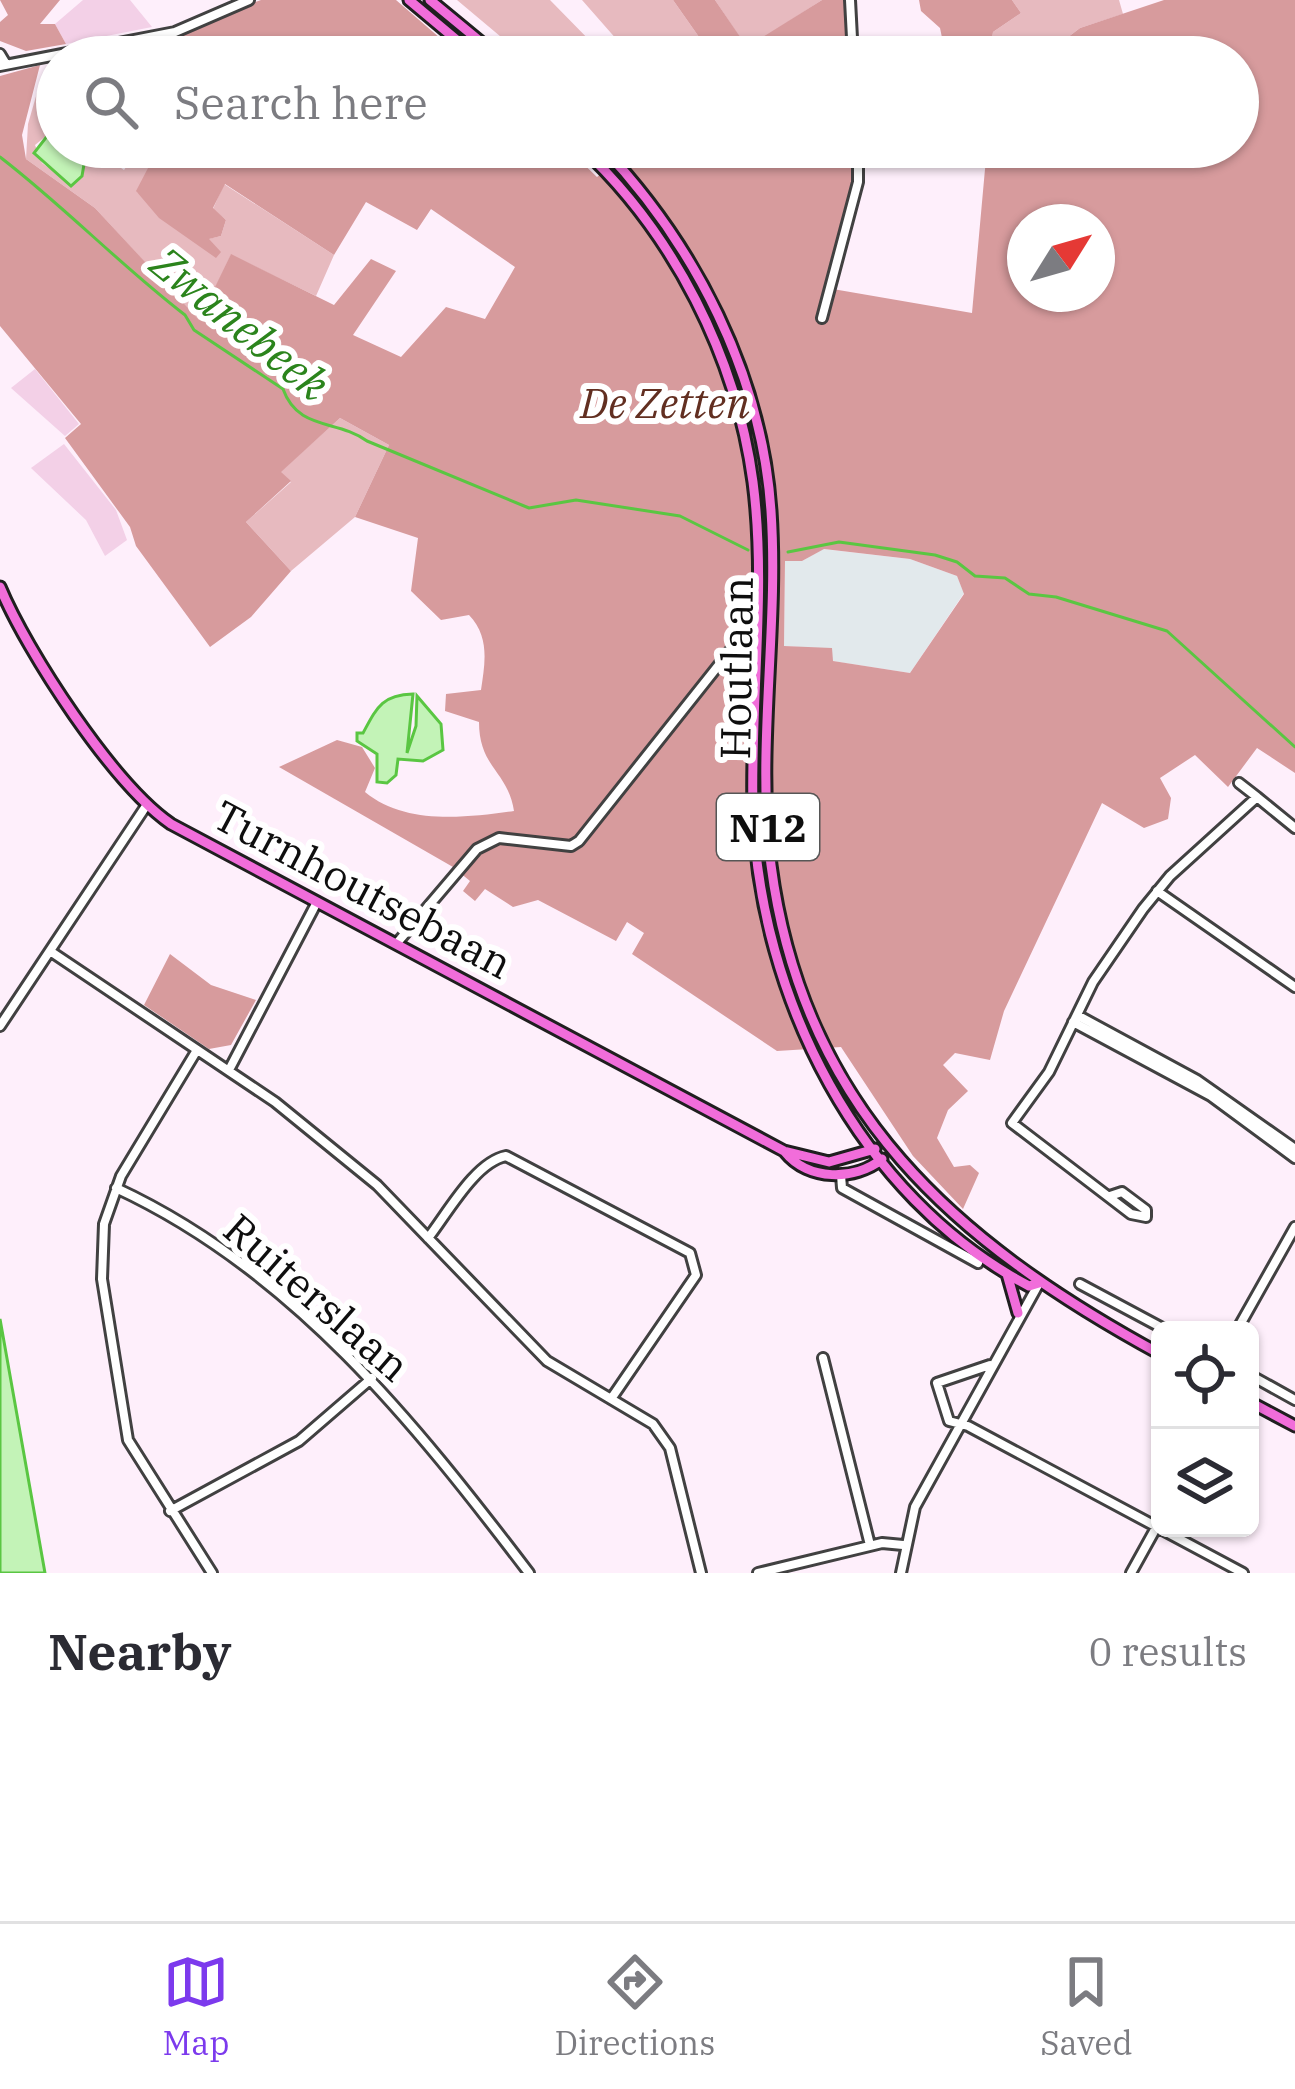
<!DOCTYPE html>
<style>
:root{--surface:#fff;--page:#f7f7f7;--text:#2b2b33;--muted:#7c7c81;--line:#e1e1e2;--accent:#7c3aed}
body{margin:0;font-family:"IBM Plex Serif",serif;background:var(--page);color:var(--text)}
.controls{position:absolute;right:36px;bottom:36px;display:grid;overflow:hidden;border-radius:18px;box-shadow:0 3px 9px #0004}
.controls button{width:108px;height:108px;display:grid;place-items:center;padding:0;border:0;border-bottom:3px solid var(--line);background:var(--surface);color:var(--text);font:60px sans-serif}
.compass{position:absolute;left:1007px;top:204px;width:108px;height:108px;border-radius:50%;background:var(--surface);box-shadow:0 3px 9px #0004;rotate:53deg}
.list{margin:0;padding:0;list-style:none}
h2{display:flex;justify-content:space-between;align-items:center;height:156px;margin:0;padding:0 48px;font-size:51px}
h2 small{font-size:39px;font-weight:400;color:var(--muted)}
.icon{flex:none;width:66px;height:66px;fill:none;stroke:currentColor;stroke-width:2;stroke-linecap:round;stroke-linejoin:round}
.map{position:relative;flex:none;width:1295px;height:1573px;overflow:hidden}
.search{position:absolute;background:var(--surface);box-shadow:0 3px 9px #0004;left:36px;right:36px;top:36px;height:132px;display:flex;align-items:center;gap:30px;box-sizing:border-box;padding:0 42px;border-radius:66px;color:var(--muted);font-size:45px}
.sheet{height:348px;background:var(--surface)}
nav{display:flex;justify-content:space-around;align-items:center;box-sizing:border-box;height:168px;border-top:3px solid var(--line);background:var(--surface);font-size:33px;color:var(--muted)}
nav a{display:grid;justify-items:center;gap:6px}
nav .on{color:var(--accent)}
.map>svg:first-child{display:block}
.industrial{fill:#e2e9ec}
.farmland{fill:#f3d0e7}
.green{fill:#e7babf}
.forest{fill:#d79b9d;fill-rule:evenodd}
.water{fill:#c3f3b7;stroke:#5ac642;stroke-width:3}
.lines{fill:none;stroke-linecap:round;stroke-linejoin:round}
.stream{stroke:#5ac642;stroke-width:3}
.minor-casing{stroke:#414141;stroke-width:14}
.major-casing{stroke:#1f1f1f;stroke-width:15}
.minor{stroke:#fff;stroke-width:8}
.major{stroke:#f16dda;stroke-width:9}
.labels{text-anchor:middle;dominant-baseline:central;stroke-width:12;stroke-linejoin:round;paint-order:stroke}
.shield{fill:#fff;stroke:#565656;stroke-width:3}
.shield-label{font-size:39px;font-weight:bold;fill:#0e0e0e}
.park-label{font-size:42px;font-style:italic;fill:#622f21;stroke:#fff}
.street-label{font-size:42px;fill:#0e0e0e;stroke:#fff}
.water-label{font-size:45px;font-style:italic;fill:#2b841c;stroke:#fff}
</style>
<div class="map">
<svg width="1295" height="1573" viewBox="0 0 1295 1573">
<rect width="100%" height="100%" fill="#feeffb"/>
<path class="industrial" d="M823 549 910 559 957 576 964 593 910 673 832 661V649L784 646 785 561H802Z"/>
<path class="farmland" d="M83 0H130L152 27 66 44 55 24Z
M35 369 79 424 65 436 11 388Z
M64 444 116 510 127 540 105 556 86 520 31 468Z"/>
<path class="green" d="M457 0H550L599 50 618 41 582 0H673L713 57H525Z
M715 0H822L747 48Z
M1012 0H1119L1123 14 1080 28 1042 57H989L993 32 1021 13Z
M41 79 57 82V135L51 132 35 145 42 163 72 185 81 176 87 147H116L108 159 124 170 140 147H159L137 192 208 239 221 236 226 220 213 209 224 184 334 255 316 296 231 255 199 321 95 208 26 159 28 124Z
M340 418 389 445 355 517 291 571 246 522 291 482 280 472Z"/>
<path class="forest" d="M0 0H60L40 24H55L66 44 26 51 0 41V22L8 15Z
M261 0H396L462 57H148L146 43Z
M673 0H715L747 47 822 0H846L849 57H713Z
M919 0H1012L1021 13 993 32 989 57H946L940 28 921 11Z
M1164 0H1295V773L1257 748 1228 787 1195 755 1160 778 1171 798 1168 819 1144 828 1102 803 1004 1011 990 1060 955 1053 943 1065 968 1091 948 1110 937 1138 954 1167 970 1165 979 1173 963 1209 913 1156 841 1047 777 1051 632 954 644 933 627 922 616 941 538 900 513 907 485 889 475 901 463 891 470 881 453 867 279 767 337 740 362 747 375 768 365 792C405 825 464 818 514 811 508 771 479 768 479 722L445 711 446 694 481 690C485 663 490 637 469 615L441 620 411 591 418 538 355 517 389 445 340 418 281 472 291 481 246 522 291 571 251 617 210 647 136 546 130 527 65 438 81 424 0 326V76L40 65 22 135 26 159 95 208 199 320 231 254 334 305 371 259 396 271 353 335 401 357 446 307 485 319 515 267 431 209 417 230 366 202 334 255 225 184 213 208 226 220 221 236 209 239 221 252 216 258 159 218 136 191 159 147H566L597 177 632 147H854L855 181 827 288 972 313 987 147H1238V57H1042L1080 28ZM1025 222H1097V294H1025ZM824 549 910 559 957 576 964 594 910 673 833 661 832 648 784 646 785 561H802Z
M170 954 211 985 256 1000 231 1045 209 1049 144 1005Z"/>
<path class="water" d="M51 131 57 147H87L82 176 71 186 34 153Z
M413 694 407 753 416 726 417 696 441 724 443 750 423 761 398 759 396 775 387 783 377 782V754L357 741V733H363C377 707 382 695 413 694Z
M0 1319 45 1573H0Z"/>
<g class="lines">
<path class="stream" d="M0 157C65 207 120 265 185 315L194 330 283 389C298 431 337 419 367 441L529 508 576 500 680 516 748 550
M788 552 839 542 935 555 957 562 975 576 1005 578 1029 594 1056 597 1167 631 1295 747"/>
<defs>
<path id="minor" d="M850 0 853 57
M0 54 6 64
M0 66 175 32 249 0
M822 318 858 182V147
M1239 783 1257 797
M1157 891 1295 987
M397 943 477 849 499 838 571 846 579 841 733 647
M50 951 275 1102 377 1185 547 1361 653 1424 670 1448 701 1573
M1077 1015 1197 1080 1295 1149
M1073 1022 1211 1096 1295 1158
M0 1026 146 806
M197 1050 121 1176 104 1224 102 1279 128 1440 212 1573
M229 1070 317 902
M841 1175 842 1188 978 1263
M116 1188C293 1270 414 1422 529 1573
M1110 1196 1122 1192 1146 1210V1217L1131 1214 1012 1123 1049 1072 1093 982 1143 909 1170 876 1257 797 1295 828
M428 1238C447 1214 475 1162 506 1156L690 1253 696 1275 611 1399
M1080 1284 1166 1330
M1237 1330 1295 1227
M823 1358 870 1545
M990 1365 937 1383 949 1421 968 1426 1243 1573
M1250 1375 1295 1400
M170 1511 299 1441 372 1378
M758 1573 882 1543 903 1545
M901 1573 915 1507 1038 1285
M1131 1573 1157 1526"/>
<path id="major" d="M409 0 477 57
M430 0 499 57
M581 147C674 234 736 356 753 482 767 589 750 701 753 810 759 996 859 1197 1029 1286L1039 1283
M602 147C695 245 762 375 771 511 779 629 756 748 771 865 803 1110 956 1243 1160 1354
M0 587C27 652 113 784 171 824L784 1151 829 1162 875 1149
M785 1152C808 1181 855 1181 882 1159
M1007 1274 1018 1313
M1250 1402 1295 1426"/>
</defs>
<use href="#minor" class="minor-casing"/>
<use href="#major" class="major-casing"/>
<use href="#minor" class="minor"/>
<use href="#major" class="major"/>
</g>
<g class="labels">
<rect class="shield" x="717" y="794" width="102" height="66" rx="9"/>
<g class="shield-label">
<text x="768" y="827">N12</text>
</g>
<g class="park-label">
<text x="665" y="402">De Zetten</text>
</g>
<g class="street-label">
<text transform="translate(736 668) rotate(-89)">Houtlaan</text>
<text transform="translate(363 889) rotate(28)">Turnhoutsebaan</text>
<text transform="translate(317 1297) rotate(41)">Ruiterslaan</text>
</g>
<g class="water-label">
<text transform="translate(241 323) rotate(39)">Zwanebeek</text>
</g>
</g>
</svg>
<div class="controls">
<button><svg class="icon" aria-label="locate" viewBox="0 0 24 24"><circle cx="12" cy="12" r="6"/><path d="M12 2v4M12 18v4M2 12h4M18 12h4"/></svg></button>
<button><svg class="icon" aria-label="layers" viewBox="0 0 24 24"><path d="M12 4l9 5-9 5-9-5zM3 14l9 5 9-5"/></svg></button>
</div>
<svg class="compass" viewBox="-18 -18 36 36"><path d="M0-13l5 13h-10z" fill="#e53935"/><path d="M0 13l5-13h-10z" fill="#7c7c81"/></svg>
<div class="search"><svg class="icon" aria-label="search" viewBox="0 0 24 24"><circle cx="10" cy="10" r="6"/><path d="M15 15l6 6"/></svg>Search here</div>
</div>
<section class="sheet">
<h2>Nearby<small>0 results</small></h2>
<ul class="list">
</ul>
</section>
<nav>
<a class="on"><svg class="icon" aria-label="map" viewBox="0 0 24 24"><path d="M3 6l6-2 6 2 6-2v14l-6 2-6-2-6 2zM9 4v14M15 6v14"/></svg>Map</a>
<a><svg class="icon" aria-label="directions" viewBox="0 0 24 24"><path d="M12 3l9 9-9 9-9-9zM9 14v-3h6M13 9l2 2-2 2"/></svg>Directions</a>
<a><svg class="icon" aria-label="saved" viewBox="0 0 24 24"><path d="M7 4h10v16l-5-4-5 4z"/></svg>Saved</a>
</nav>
